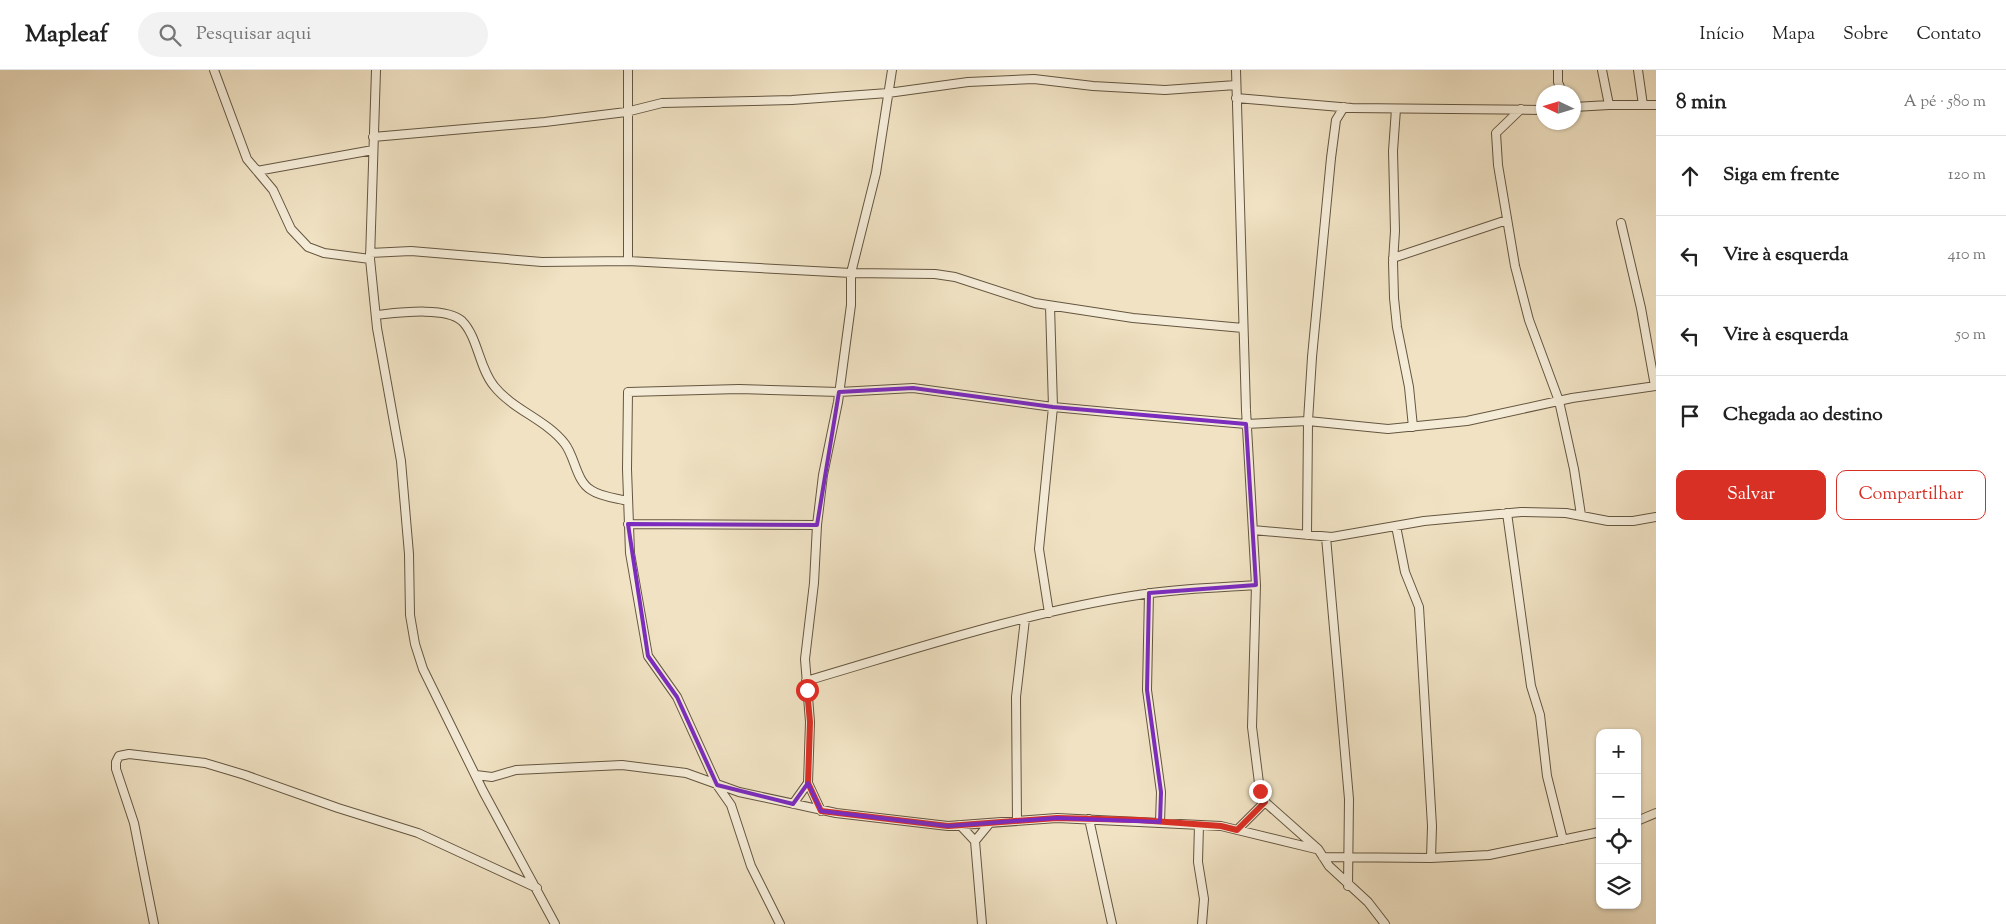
<!DOCTYPE html>
<html lang="pt">
<meta charset="utf-8">
<style>
:root{--surface:#fff;--page:#f2f2f2;--text:#222;--muted:#767676;--line:#e0e0e0;--accent:#d93025}
body{margin:0;font-family:"Sorts Mill Goudy",serif;background:var(--page);color:var(--text)}
.controls{position:absolute;right:15px;bottom:15px;display:grid;overflow:hidden;border-radius:10px;box-shadow:0 1px 4px #0004}
.controls button{width:45px;height:45px;display:grid;place-items:center;padding:0;border:0;border-bottom:1px solid var(--line);background:var(--surface);color:var(--text);font:25px sans-serif}
.compass{position:absolute;left:1536px;top:15px;width:45px;height:45px;border-radius:50%;background:var(--surface);box-shadow:0 1px 4px #0004;rotate:274deg}
.stop{position:absolute;width:15px;height:15px;margin:-11px;border:4px solid #d93025;border-radius:50%;background:#fff}
.stop.end{background:#d93025;border-color:#fff;box-shadow:0 1px 5px #0008}
.list{margin:0;padding:0;list-style:none}
h2{display:flex;justify-content:space-between;align-items:center;height:65px;margin:0;padding:0 20px;font-size:21px}
h2 small{font-size:16px;font-weight:400;color:var(--muted)}
.list li{display:grid;grid-template-columns:32px 1fr auto;gap:15px;align-items:center;box-sizing:border-box;height:80px;padding:0 20px;border-top:1px solid var(--line)}
.list b{display:block;font-size:19px;white-space:nowrap}
.list em{font-size:16px;font-style:normal;color:var(--muted)}
.actions{display:flex;gap:10px;padding:15px 20px}
.actions a{flex:1;padding:11px 0;border:1px solid var(--accent);border-radius:10px;text-align:center;font-size:18px;color:var(--accent)}
.actions .main{background:var(--accent);color:#fff}
.icon{flex:none;width:28px;height:28px;fill:none;stroke:currentColor;stroke-width:2;stroke-linecap:round;stroke-linejoin:round}
.map{position:relative;flex:none;width:1656px;height:854px;overflow:hidden}
header{display:flex;align-items:center;gap:30px;box-sizing:border-box;height:70px;padding:0 25px;background:var(--surface);border-bottom:1px solid var(--line)}
header strong{font-size:24px}
nav{display:flex;gap:28px;margin-inline-start:auto;font-size:18px}
.search{width:350px;height:45px;background:var(--page);display:flex;align-items:center;gap:12px;box-sizing:border-box;padding:0 18px;border-radius:28px;color:var(--muted);font-size:19px}
main{display:flex}
aside{flex:1;background:var(--surface)}
.map>svg:first-child{display:block}
.lines{fill:none;stroke-linecap:round;stroke-linejoin:round}
.street-casing{stroke:#645640;stroke-width:10}
.street{stroke:#f5ecd8;stroke-width:8}
.route{stroke:#d93025;stroke-width:6}
.marked{fill:none;stroke:#7b2cbf;stroke-width:4;stroke-linejoin:round}
</style>
<header>
<strong>Mapleaf</strong>
<div class="search"><svg class="icon" aria-label="search" viewBox="0 0 24 24"><circle cx="10" cy="10" r="6"/><path d="M15 15l6 6"/></svg>Pesquisar aqui</div>
<nav><a>Início</a><a>Mapa</a><a>Sobre</a><a>Contato</a></nav>
</header>
<main>
<div class="map">
<svg width="1656" height="854" viewBox="0 0 1656 854">
<rect width="100%" height="100%" fill="#f0e2c3"/>
<filter id="stains"><feTurbulence type="fractalNoise" baseFrequency=".004" numOctaves="4"/><feColorMatrix values="0 0 0 0 .2 0 0 0 0 .09 0 0 0 0 .02 0 0 0 .5 -.17"/></filter>
<radialGradient id="worn" r=".72"><stop offset=".6" stop-color="#630" stop-opacity="0"/><stop offset="1" stop-color="#630" stop-opacity=".3"/></radialGradient>
<g class="lines">
<defs>
<path id="street" d="M214 0 247 89 273 120 291 159 308 177 324 183 370 189
M376 0 370 189 377 258 401 391 409 484 410 545 415 574 423 599 483 721 555 854
M628 0V191
M1236 0 1246 340 1256 515 1252 657 1260 721 1265 732 1318 779 1329 796 1368 832 1385 854
M1558 0V12L1562 22
M1602 0 1609 35
M1638 0 1643 35
M1236 28 1352 38 1544 40
M1574 37 1609 35H1656
M1396 39 1393 81 1395 161 1393 192 1394 228 1397 257 1409 317 1413 357
M1521 39 1496 63 1498 95 1515 196 1529 250 1559 331 1574 399 1581 445
M373 67 545 52 626 42 662 33 792 30 888 23 968 12 1034 9 1093 16 1165 20 1236 15
M257 101 373 80
M1621 153 1641 238 1655 316
M370 183 411 181 542 192 628 191 851 203 935 204 955 207 1035 233 1133 248 1243 258
M1393 188 1507 150
M376 245C396 243 446 236 462 251 478 267 479 298 494 316 513 340 547 350 565 374 575 387 576 411 591 420 601 427 616 428 628 431
M1507 443 1531 616 1540 645 1547 706 1563 770
M628 454 817 455
M1396 456 1405 502 1419 537 1432 756 1431 788
M1253 460 1332 467 1424 451 1521 442 1566 443 1608 451H1633L1656 447
M1307 465 1308 351 1312 287 1331 88 1336 50 1344 37
M1326 467 1349 729 1348 816
M1149 523 1147 620 1161 722 1160 752
M1049 543 1039 479 1053 337 1050 236
M806 611C915 579 1026 542 1138 525 1177 518 1217 518 1256 515
M476 705 492 707 516 700 622 695 686 703 739 722 836 743 948 756 1057 748 1221 756 1316 779
M793 734 808 713
M821 741 808 713 810 652 805 589 814 513 817 455 823 405 838 332 851 235V203L876 103 892 0
M1089 749 1112 854
M1017 751 1016 627 1025 549
M1637 751 1656 743
M960 755 975 771 982 854
M1199 755 1198 792 1204 829 1202 854
M1237 760 1265 732
M975 771 989 754
M1323 787 1431 788 1489 785 1600 762
M154 854 134 753 116 699V692L119 686 129 684 205 693 245 705 338 738 418 763 537 818
M780 854 751 796 731 735 717 715 677 627 648 586 630 483 627 399 628 322 739 319 839 322 913 318 1053 337 1118 343 1246 354 1308 351 1388 359 1467 351 1572 328 1656 316"/>
</defs>
<use href="#street" class="street-casing"/>
<use href="#street" class="street"/>
</g>
<g class="lines">
<path class="route" d="M807 620 810 652 808 713 821 741 948 756 1057 748 1139 750 1221 756 1237 760 1265 732 1260 721"/>
</g>
<path class="marked" d="M913 318 1053 337 1246 354 1256 515 1149 523 1147 620 1161 722 1160 752 1057 748 948 756 821 741 808 713 793 734 717 715 677 627 648 586 628 454 817 455 839 322Z"/>
<rect width="100%" height="100%" filter="url(#stains)"/>
<rect width="100%" height="100%" fill="url(#worn)"/>
</svg>
<div class="controls">
<button>+</button>
<button>−</button>
<button><svg class="icon" aria-label="locate" viewBox="0 0 24 24"><circle cx="12" cy="12" r="6"/><path d="M12 2v4M12 18v4M2 12h4M18 12h4"/></svg></button>
<button><svg class="icon" aria-label="layers" viewBox="0 0 24 24"><path d="M12 4l9 5-9 5-9-5zM3 14l9 5 9-5"/></svg></button>
</div>
<svg class="compass" viewBox="-18 -18 36 36"><path d="M0-13l5 13h-10z" fill="#e53935"/><path d="M0 13l5-13h-10z" fill="#767676"/></svg>
<div class="stop" style="left:807px;top:620px"></div>
<div class="stop end" style="left:1260px;top:721px"></div>
</div>
<aside>
<h2>8 min<small>A pé · 580 m</small></h2>
<ul class="list">
<li><svg class="icon" aria-label="ahead" viewBox="0 0 24 24"><path d="M12 20V5M6 11l6-6 6 6"/></svg><div><b>Siga em frente</b></div><em>120 m</em></li>
<li><svg class="icon" aria-label="left" viewBox="0 0 24 24"><path d="M17 20v-9H6M10 6l-5 5 5 5"/></svg><div><b>Vire à esquerda</b></div><em>410 m</em></li>
<li><svg class="icon" aria-label="left" viewBox="0 0 24 24"><path d="M17 20v-9H6M10 6l-5 5 5 5"/></svg><div><b>Vire à esquerda</b></div><em>50 m</em></li>
<li><svg class="icon" aria-label="arrive" viewBox="0 0 24 24"><path d="M6 21V4h12l-3 4 3 4H6"/></svg><div><b>Chegada ao destino</b></div></li>
</ul>
<div class="actions"><a class="main">Salvar</a><a>Compartilhar</a></div>
</aside>
</main>
